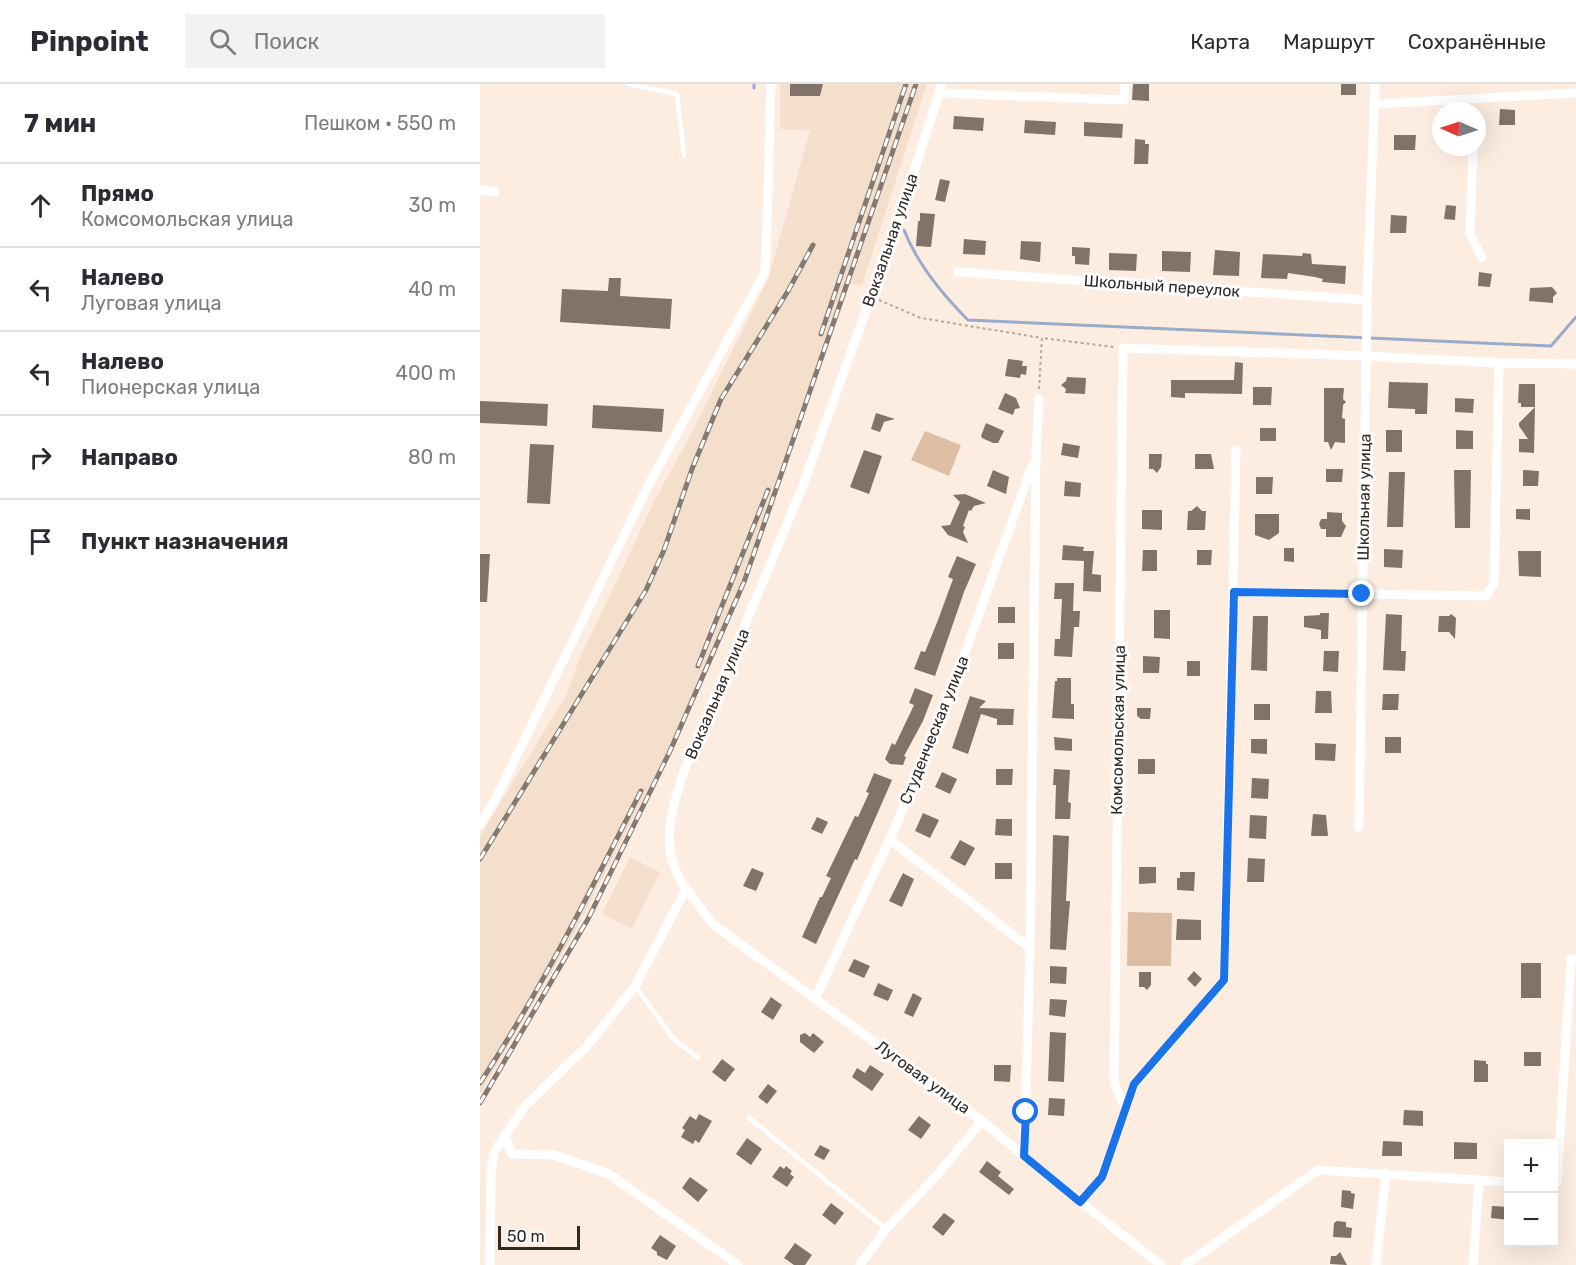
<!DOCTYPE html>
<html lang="ru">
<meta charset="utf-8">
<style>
:root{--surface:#fff;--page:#f2f2f3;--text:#2b2b33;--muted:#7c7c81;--line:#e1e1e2}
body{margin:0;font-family:Rubik,sans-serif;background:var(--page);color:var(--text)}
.controls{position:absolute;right:18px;bottom:18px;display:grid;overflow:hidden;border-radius:0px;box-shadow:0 6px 24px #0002}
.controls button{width:54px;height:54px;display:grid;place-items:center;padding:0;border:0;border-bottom:2px solid var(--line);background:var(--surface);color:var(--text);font:30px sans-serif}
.compass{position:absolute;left:952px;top:18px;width:54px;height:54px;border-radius:50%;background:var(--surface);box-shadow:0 6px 24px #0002;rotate:273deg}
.scale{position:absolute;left:18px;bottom:15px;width:82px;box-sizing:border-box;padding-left:6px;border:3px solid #2f2924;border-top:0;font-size:16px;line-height:21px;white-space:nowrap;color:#2f2924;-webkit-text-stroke:4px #fff;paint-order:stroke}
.stop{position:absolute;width:18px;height:18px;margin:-14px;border:4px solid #1a73e8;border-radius:50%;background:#fff}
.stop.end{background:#1a73e8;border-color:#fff;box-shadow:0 2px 6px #0008}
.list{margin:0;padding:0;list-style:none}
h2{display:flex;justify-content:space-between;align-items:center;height:78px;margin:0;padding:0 24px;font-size:26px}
h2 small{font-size:20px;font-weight:400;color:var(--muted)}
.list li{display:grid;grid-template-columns:39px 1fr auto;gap:18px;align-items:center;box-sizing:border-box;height:84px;padding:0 24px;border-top:2px solid var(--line)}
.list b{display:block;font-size:22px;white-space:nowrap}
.list p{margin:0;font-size:20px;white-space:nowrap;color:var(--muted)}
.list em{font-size:20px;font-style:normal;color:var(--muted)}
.icon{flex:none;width:33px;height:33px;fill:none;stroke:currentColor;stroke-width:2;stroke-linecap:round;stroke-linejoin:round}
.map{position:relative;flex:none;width:1096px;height:1181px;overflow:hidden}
header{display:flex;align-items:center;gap:36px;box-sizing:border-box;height:84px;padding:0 30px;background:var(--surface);border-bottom:2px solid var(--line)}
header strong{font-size:28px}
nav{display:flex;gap:33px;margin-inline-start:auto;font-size:21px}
.search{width:420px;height:54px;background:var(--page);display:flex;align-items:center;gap:15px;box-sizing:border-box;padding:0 21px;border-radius:0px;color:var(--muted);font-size:22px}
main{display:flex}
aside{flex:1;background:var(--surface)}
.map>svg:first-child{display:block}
.built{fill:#f4dfcd}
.green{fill:#ddbea5}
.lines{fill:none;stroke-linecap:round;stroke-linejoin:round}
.stream{stroke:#99abcb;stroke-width:3}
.building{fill:#817368}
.path{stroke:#b5a89f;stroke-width:2;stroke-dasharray:3 3;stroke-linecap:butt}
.service{stroke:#fff;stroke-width:4.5}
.minor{stroke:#fff;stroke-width:9}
.rail-casing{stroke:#847a72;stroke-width:5}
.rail{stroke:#fff;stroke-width:3;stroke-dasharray:9;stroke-linecap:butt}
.route{stroke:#1a73e8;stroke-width:8}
.labels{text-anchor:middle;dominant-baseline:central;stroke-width:6;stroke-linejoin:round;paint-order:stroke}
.street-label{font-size:16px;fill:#2f2924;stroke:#fff}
</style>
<header>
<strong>Pinpoint</strong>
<div class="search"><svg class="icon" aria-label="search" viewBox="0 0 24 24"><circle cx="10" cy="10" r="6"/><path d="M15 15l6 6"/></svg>Поиск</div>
<nav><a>Карта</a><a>Маршрут</a><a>Сохранённые</a></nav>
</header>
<main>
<aside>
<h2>7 мин<small>Пешком · 550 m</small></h2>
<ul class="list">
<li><svg class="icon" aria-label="ahead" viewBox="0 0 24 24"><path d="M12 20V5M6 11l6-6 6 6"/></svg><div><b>Прямо</b><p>Комсомольская улица</p></div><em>30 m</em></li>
<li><svg class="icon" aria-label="left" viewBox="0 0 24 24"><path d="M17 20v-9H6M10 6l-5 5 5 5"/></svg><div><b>Налево</b><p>Луговая улица</p></div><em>40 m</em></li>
<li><svg class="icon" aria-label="left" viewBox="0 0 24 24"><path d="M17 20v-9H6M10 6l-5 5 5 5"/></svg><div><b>Налево</b><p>Пионерская улица</p></div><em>400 m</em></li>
<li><svg class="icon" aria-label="right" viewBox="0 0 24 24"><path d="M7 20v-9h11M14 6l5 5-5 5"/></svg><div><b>Направо</b></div><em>80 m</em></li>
<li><svg class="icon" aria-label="arrive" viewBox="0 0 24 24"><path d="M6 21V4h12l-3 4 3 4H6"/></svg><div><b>Пункт назначения</b></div></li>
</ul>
</aside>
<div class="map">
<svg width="1096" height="1181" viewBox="0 0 1096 1181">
<rect width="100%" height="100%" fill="#fdede1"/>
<path class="built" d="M300 0H447L382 201 367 200 302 393 264 494 225 585 187 668 91 855 0 1010V752L87 610 99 576 175 416 211 350 289 193 330 46 300 45Z
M150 773 180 788 152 845 122 830Z"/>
<path class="green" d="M445 347 481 361 469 392 431 376Z
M648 828 692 829 691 882H647Z"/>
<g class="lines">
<path class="stream" d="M274 0V4
M424 146C437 179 463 211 488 236L1071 262 1096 233"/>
</g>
<path class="building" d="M310 0H343L340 12H310Z
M653 0H669V17L652 16Z
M861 0H876V11H861Z
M1020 25 1035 26V41H1019Z
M474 32 504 34 503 47 473 45Z
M545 36 576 38 575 51 544 49Z
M604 38 643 40 642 54 604 52Z
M914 51H936L935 66H914Z
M655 55 665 56V60H669L668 80H654Z
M460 95 470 97 465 118 455 116Z
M966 121 976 122 975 136 964 135Z
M440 129 455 130 451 163 436 162 438 137H440Z
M911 131 927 132 926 149H910Z
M484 155 506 157 505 171 483 170Z
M541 157 561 158 560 178 540 175Z
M592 163 610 164 609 181 595 180V172H592Z
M735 166 760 168 759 192 733 191Z
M682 167 711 168 710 188 682 187Z
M629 169 657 170 656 187 629 186Z
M823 169 831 170 832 180 866 182 865 200 842 198 843 195 835 193 808 189 807 195 781 194 783 170 822 172Z
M999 188 1012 190 1010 203 998 202Z
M129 194H141L140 212 192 215 190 245 80 238 82 205 128 207Z
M1072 203 1077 209 1073 213V219L1049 217 1050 204Z
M528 275 543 277 542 282H547L546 291 541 290 540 294 525 292Z
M755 278 763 279 762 310 705 309V314L691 313V296H754Z
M587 293 606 294 605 310 585 309 586 305 581 301 586 297Z
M909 298 948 299 947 330H935V325L908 324Z
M1039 300H1055V323H1041V319H1038Z
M773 303H792L791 321H773Z
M844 304H864L863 315 866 318 863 321 862 334 865 335V359L855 358 851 366 848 358H844Z
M525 309 536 314 540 324 535 325 533 331 518 325Z
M975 314 994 315 993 329 975 328Z
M0 317 68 320 67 342 0 339Z
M113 321 184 325 182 348 112 344Z
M1055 323 1054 369 1039 368V355H1048L1039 342V339Z
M396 329 415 335 404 338 400 348 391 345Z
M506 339 524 347 518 359H513L502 354 501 352Z
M780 344H796V357H780Z
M906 346H922V368H906Z
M976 346 993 347V365H976Z
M583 359 600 362 598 374 581 371Z
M50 360 74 361 70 420 47 419Z
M384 366 402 372 389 410 370 403Z
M669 370H682L681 383 677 389 673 385H669Z
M715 370H731L734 385H715Z
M846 385H863L862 398H846Z
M513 386 529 393 526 410 507 402Z
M974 386H991L990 444H975Z
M1043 386 1059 387 1058 402H1043Z
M909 388H925L923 443H907Z
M776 393H793L792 410H776Z
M585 397 601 399 600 413 584 412Z
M485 410 506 419 494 422 491 427 489 426 483 442 485 443 483 448 488 459 468 451 461 442 470 441 480 418 473 411Z
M717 422 722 427H726L725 446H707L708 427H711Z
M1036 425H1050V436L1036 435Z
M662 426H682V446L662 445Z
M847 428 862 429V437L866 442 861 453H846V445H841L839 440 841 435H847Z
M775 430H799V449L789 456 775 451Z
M583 461 604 463 603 467H614L612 490 621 491V508L603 507 604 477 582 476Z
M804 464H814V478L804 477Z
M904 465 923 466 922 484 904 483Z
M663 466H677V487H662Z
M717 466H732L731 481H717Z
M1038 467H1061V493L1039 492Z
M0 470H10L7 518H0Z
M477 472 496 480 484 508 455 592 434 585 441 567 445 568 458 536 473 495 468 493Z
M575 499H594L593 527H600L599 543H594L592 573 574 572 575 555H580L582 515H574Z
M518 523H535V539H518Z
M674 526H690V555L674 554Z
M840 529H849L848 555H841V546L824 543V532L840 531Z
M906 530 922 531 921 567H926L925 587 903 586Z
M971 530 976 534 975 555 969 548H958L959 532H969Z
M773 532H788L787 587 771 586Z
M518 559H534V575H518Z
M844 567H859L858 588 843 587Z
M663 572 680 573 679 589H663Z
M707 577H720V592H707Z
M577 594H591V620H594V635L572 634 575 597H577Z
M435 604 453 611 443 637 424 672 426 673 423 681 410 680 405 675 412 659 415 661 434 621 429 619Z
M836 607H851L852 629H835Z
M903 610H919L918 626H902Z
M490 612 506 617 499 624 534 625 533 641H517V635L501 630 488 670 472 664Z
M774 620H790V636H774Z
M657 624H671L670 635H661L657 632Z
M574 653 592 655V667L575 666Z
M905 653H921V669H905Z
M771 655H787V670L771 669Z
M835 659 856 660 855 677 835 676Z
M658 675H675V690H658Z
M516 685H533L532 701H516Z
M574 685 590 686 588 718 591 719 590 735H575L576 701H573Z
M462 688 477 695 470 710 455 703Z
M394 689 412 696 377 776 375 775 336 860 322 853 340 813H342L351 794 346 792 348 788 375 732 378 733 389 709 386 708Z
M772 694 789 695 788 715 771 714Z
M443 729 459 736 450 754 435 747Z
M833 730 846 731 848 752H831Z
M770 731 787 732 786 755 769 754Z
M337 733 348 738 342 750 331 745Z
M516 735H532V752L515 751Z
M573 751 589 752 586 817H590L586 866 570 865Z
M480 756 495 764 485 782 470 774Z
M768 774 785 775 784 798H767Z
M515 779H532V795H515Z
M659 783H676V799L659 800Z
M272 784 284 789 276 807 263 802Z
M700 788H715L714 807 697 806V794H700Z
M423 789 434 795 422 823 409 817Z
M697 835 721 836V856H696Z
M374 875 390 882 384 894 368 887Z
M1041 879H1061V914H1041Z
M570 882 587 883 586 900 570 899Z
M714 887 722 895 715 903 707 895Z
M659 888H671V901L667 906 664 903H659Z
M398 899 413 906 408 917 393 911Z
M433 909 442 914 433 933 424 929Z
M291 913 302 921 293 936 281 928Z
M570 915 587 916 585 933 569 931Z
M570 948 586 949 584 998 568 997Z
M325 949 330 953 333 949 344 958 334 969 320 958V951Z
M1044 968H1061V982H1044Z
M242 975 255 985 245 998 232 988Z
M994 976 1006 977V980H1008V998H994Z
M390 981 404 990 392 1007 372 993 377 984 385 989Z
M514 981H531L530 998 514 997Z
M288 1000 297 1007 287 1020 278 1013Z
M569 1014 585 1015 584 1032 568 1031Z
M924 1026 943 1027V1042L923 1041Z
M219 1030 232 1037 219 1059 215 1056 213 1060 201 1053 205 1046 202 1044 210 1032 216 1036Z
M439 1032 451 1041 441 1055 428 1046Z
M267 1054 282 1065 271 1081 256 1070Z
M903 1057 922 1058V1072H902Z
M974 1058 997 1059V1075H974Z
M340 1061 350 1066 344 1076 334 1071Z
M507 1077 521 1088 518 1092 534 1105 529 1111 499 1088Z
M300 1082 304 1085 306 1082 312 1087 310 1090 314 1093 307 1103 292 1093Z
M210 1093 228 1106 218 1118 202 1104Z
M862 1106 871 1107V1109L875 1110 873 1125 861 1123Z
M351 1119 364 1129 355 1141 342 1131Z
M1012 1122 1029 1123V1136L1011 1134Z
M464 1129 475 1137 463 1152 452 1143Z
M857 1137 866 1138V1143L872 1144 871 1154 853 1153 854 1139Z
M180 1151 196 1162 187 1176 177 1171V1168L171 1164Z
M315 1159 332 1171 325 1181H314L304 1174Z
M860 1168 867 1181 850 1180 851 1172H856Z"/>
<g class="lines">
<path class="path" d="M399 216 441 234 562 254
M559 305 562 254 634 263"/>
<path class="service" d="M149 0 197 10 204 72
M155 902 193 954 218 974
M268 1033 406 1145"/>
<path class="minor" d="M459 9 644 16 645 0
M895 20 1096 9
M993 63 990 150 1002 174
M0 106 15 108
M478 188 887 216
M754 508 1006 512 1014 499 1019 279
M0 741 18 710 168 402 284 190 286 173 291 0
M879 743 887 216 895 0
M409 755 550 864
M206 805 233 840 502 1037 564 1089 681 1181
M335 915 414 746 473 602 553 379
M646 1026 634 999 643 264 886 272 1019 279 1096 280
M25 1050 32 1070 74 1071 129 1090 258 1181
M544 1072 550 864 556 370 559 315
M1074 1098H1077L1091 875H1096
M600 1118 622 1093 654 1001 744 896 756 366
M10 1181 11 1087 14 1068 44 1023 107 962 155 902 206 805C178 766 191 729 204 687L322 404 416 143 462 0
M380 1181 406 1145 458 1090 502 1037
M705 1181 838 1086 1028 1098
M896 1181 906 1089
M993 1181 999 1097"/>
<defs>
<path id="rail" d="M341 250 426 0
M218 582 288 406
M0 775 166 506 184 466 212 385 241 315 308 207 333 161
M0 999C61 906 111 806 161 707
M0 1019 108 835 190 667 264 498 436 0"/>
</defs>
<use href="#rail" class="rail-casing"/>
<use href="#rail" class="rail"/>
</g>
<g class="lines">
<path class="route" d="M546 1028 544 1072 600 1118 622 1093 654 1000 744 896 754 508 882 510"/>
</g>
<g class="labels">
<g class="street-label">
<text transform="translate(410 156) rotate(-71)">Вокзальная улица</text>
<text transform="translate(682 202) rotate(4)">Школьный переулок</text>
<text transform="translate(884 413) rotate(-89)">Школьная улица</text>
<text transform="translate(237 610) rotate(-67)">Вокзальная улица</text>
<text transform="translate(454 646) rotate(-68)">Студенческая улица</text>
<text transform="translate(638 646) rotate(-89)">Комсомольская улица</text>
<text transform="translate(443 993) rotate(36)">Луговая улица</text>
</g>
</g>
</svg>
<div class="controls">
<button>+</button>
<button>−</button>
</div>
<svg class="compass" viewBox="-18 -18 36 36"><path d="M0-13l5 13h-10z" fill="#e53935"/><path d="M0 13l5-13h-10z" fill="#7c7c81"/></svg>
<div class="scale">50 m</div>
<div class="stop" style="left:546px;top:1028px"></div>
<div class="stop end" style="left:882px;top:510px"></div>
</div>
</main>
